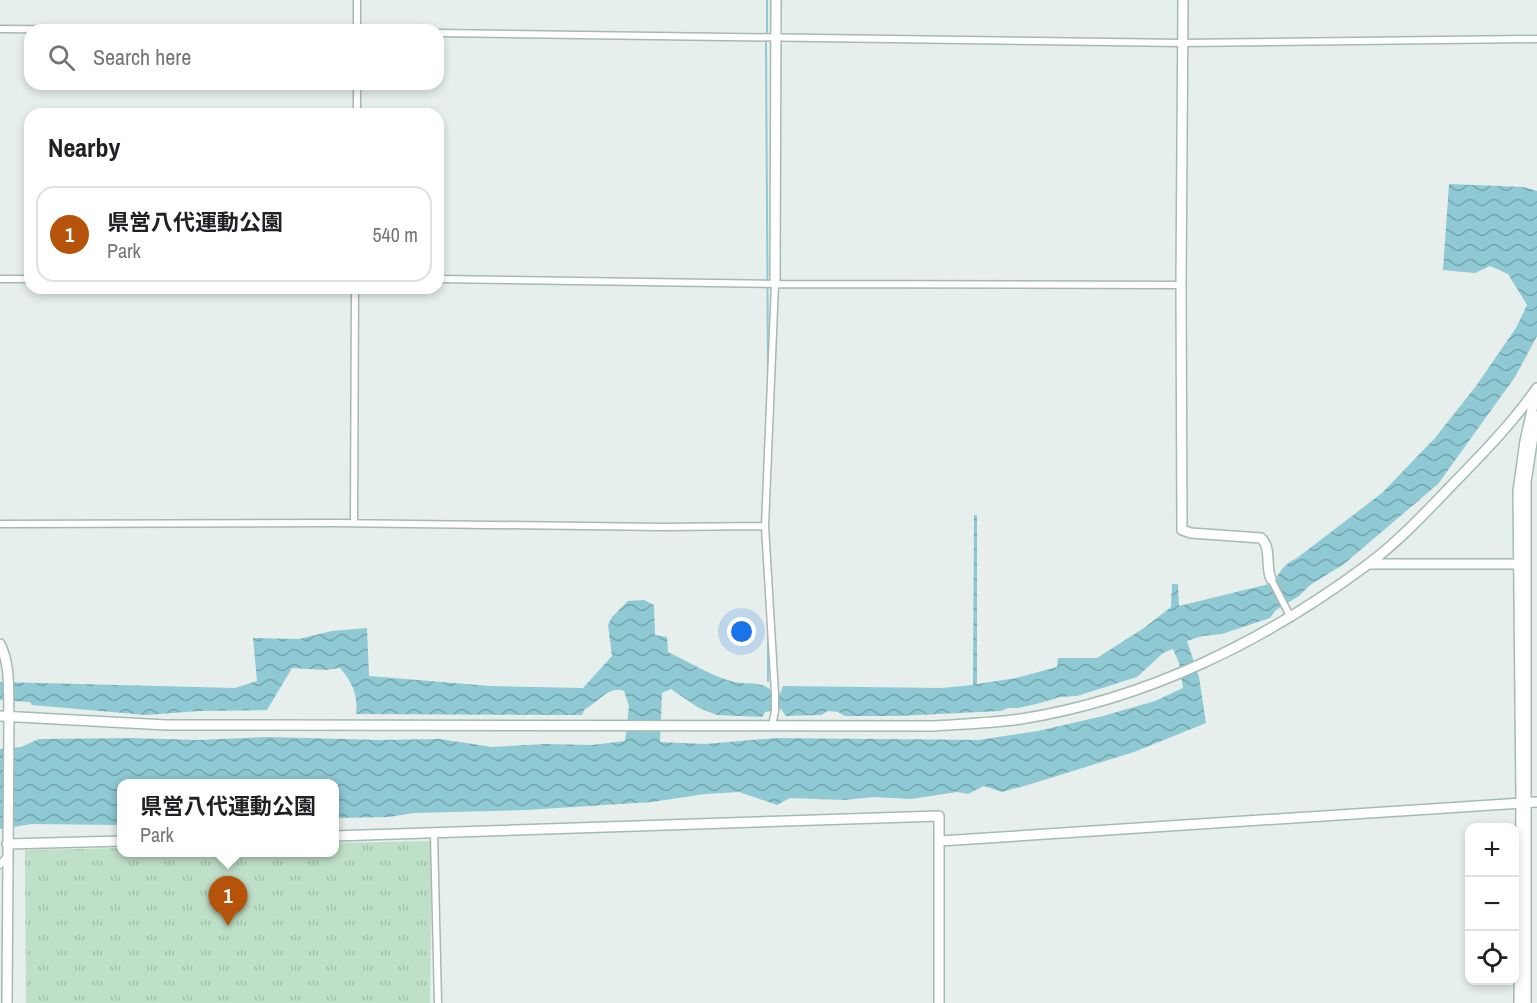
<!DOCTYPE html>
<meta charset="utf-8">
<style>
:root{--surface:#fff;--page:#f6f6f6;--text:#202124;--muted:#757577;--line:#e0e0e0;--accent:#b45309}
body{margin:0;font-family:"Archivo Narrow","Noto Sans JP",sans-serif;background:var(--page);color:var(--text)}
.controls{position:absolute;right:18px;bottom:18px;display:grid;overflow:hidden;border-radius:12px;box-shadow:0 3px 9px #0003}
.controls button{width:54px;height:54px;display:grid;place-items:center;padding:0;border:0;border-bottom:2px solid var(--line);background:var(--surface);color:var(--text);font:30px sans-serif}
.you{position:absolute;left:742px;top:632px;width:21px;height:21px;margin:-15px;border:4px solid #fff;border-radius:50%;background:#1a73e8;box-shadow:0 0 0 9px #1a73e833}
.badge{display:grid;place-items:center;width:39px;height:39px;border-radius:50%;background:var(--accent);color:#fff;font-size:20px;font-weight:700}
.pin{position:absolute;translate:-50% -50px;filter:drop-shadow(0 2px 3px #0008)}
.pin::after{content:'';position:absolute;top:32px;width:21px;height:18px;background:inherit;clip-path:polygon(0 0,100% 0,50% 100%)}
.popup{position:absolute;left:117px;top:779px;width:222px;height:78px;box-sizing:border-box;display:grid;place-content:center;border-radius:12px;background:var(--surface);filter:drop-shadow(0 2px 4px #0005);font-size:20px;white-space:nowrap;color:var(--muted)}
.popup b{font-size:22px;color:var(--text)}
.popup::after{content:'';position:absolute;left:50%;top:100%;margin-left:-12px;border:12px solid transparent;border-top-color:var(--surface)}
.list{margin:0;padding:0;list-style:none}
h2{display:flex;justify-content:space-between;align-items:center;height:78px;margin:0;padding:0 24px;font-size:26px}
h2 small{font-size:20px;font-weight:400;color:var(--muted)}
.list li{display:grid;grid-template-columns:39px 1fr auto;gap:18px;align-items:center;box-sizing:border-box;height:96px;margin:0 12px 12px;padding:0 12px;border:2px solid var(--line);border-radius:18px}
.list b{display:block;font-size:22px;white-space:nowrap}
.list p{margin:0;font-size:20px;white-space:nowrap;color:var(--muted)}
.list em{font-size:20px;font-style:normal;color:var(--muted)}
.icon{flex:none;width:33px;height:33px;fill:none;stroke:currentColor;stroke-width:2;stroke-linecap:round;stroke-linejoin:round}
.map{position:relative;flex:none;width:1537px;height:1003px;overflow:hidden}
.search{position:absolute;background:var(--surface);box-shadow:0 3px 9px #0003;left:24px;top:24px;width:420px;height:66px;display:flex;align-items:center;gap:15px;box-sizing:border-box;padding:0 21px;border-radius:18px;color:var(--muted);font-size:22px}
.panel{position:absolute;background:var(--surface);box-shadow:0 3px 9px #0003;left:24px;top:108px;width:420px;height:186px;border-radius:18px}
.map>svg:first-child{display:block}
.park{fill:url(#park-tufts)}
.water{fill:url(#water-waves);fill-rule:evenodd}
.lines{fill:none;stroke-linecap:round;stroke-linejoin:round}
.stream{stroke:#8ec9d4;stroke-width:2}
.street-casing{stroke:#a8b8b2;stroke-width:9}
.secondary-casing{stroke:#a4bbb3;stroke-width:12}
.street{stroke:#fff;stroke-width:6}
.secondary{stroke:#fff;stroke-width:9}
</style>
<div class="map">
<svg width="1537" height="1003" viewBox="0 0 1537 1003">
<defs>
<pattern id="park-tufts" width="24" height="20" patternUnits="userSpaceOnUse" patternTransform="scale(1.5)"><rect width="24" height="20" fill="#bfe0c8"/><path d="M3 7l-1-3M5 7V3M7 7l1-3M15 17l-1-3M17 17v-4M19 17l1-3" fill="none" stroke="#a4c1ad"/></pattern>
<pattern id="water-waves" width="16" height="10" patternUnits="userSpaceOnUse" patternTransform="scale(1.5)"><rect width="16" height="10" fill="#8ec9d4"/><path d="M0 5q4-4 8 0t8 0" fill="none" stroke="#74a5ad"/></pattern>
</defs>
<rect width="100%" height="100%" fill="#e6efeb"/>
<path class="park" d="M432 841 430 1003H26L25 850 121 848 122 852H334L335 843Z"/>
<path class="water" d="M1449 184 1523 187 1537 191V336L1515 377 1438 484 1344 564 1310 585 1299 596 1276 610 1270 618 1222 634 1202 636 1187 641 1199 677 1206 723 1134 752 1031 784 1002 792 984 786 968 794 957 792 911 799 874 797 844 800 790 798 777 805 739 792 705 794 652 802 526 810 414 813 389 817 335 818 334 784H122L121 825 32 824 0 829V749L21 747 39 739 131 738 199 740 267 737 381 740 440 739 492 747 545 744 592 745 625 741 629 706 624 691C608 685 597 704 584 710L582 715 356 714C358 695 353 683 340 668L325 670 292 668 267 710 199 711 146 715 32 705 30 702 0 700V682L235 688 257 681 253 638 299 639 332 631 367 628 369 676 490 686 583 688 612 656 608 625 612 617 628 601 644 600 654 605 655 635 667 637 668 652C689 662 711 676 734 682 748 685 765 680 774 694H780L783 686 942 688 973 685 974 515H977V684L1016 678 1057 667 1058 658H1097L1144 628 1171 607 1172 584H1178L1179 606 1269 584C1282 575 1278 567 1297 558L1382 493 1435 438 1476 386 1516 328 1527 305 1508 274 1490 266 1475 273 1443 270ZM1173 649 1179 663 1183 688 1155 701 1103 716 1038 731 978 740 777 738 705 744 660 742 662 693 671 689 699 708 717 715 762 717 765 712 781 709 786 716 821 715 828 711 838 712 845 716H897L1001 711 1008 708H1018L1040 703 1060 697 1077 696 1137 677 1163 653Z"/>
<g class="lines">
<path class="stream" d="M767 32V0
M766 43 768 378
M768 531V519
M768 681V627"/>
<defs>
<path id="street" d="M357 0V30
M0 29 129 30
M438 33 1182 43 1537 39
M357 114V84
M0 279H30
M438 279 775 284 1181 285
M354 523 355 288
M0 524 334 523 664 527 765 526
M1271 579 1291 618
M772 726 775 711V694L765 526 775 284
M434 833 438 1003
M0 865 7 856"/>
<path id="secondary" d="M1183 0 1181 285 1182 530 1191 533 1261 538C1272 548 1265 566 1271 579
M775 284 776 0
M1369 564H1518
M0 644C11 665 8 693 9 716L7 1003
M0 716 166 725 934 726C963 724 992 723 1021 719 1147 699 1265 641 1367 565 1397 543 1424 514 1450 487 1481 455 1511 425 1537 388
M334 836 939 816V1003
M940 841 1537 802
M7 844 122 841
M1519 1003 1521 802 1518 491 1525 441 1536 392
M1526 1003V482L1536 416"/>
</defs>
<use href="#street" class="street-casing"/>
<use href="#secondary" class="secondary-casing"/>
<use href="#street" class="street"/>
<use href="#secondary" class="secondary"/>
</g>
</svg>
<div class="controls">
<button>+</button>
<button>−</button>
<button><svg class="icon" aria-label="locate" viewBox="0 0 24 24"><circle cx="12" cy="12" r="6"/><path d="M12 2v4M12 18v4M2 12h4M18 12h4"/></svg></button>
</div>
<div class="you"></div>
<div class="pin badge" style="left:228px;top:926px">1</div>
<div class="popup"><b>県営八代運動公園</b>Park</div>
<div class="search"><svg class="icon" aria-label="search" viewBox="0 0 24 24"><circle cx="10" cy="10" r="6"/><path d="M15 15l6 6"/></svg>Search here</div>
<section class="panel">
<h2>Nearby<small></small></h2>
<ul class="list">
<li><span class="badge">1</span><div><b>県営八代運動公園</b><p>Park</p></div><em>540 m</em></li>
</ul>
</section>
</div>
